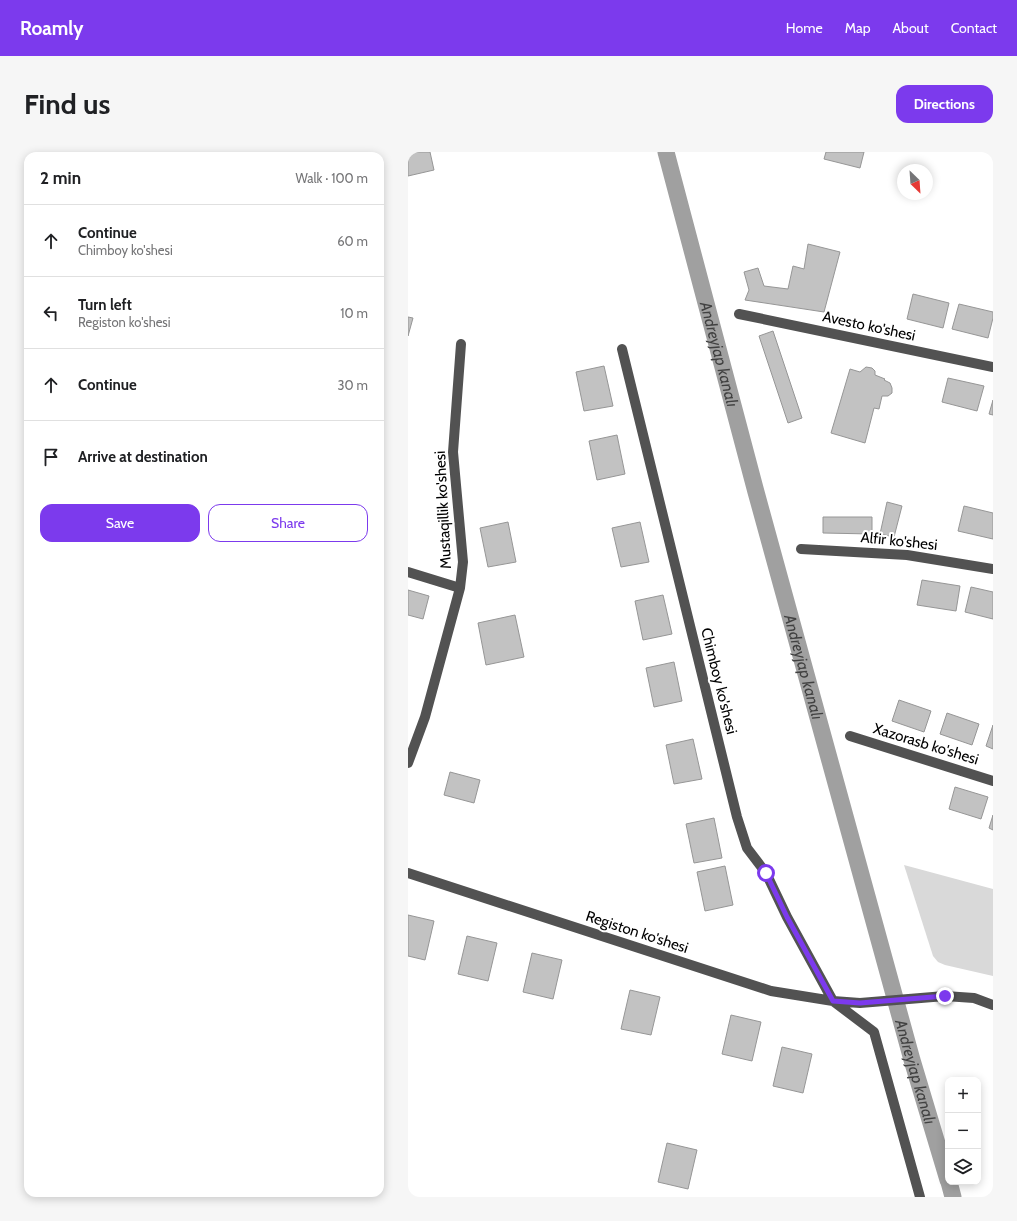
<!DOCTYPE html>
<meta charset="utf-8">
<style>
:root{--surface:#fff;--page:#f6f6f6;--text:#202124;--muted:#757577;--line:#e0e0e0;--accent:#7c3aed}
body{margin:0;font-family:Cabin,sans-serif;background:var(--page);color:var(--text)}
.controls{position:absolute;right:12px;bottom:12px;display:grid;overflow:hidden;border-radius:8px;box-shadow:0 2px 10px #0003}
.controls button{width:36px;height:36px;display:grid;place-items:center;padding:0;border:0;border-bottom:1px solid var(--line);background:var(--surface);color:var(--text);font:20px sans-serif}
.compass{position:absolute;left:489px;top:12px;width:36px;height:36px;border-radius:50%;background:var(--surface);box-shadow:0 2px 10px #0003;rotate:155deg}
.stop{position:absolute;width:12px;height:12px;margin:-9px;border:3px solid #7c3aed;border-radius:50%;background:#fff}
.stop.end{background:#7c3aed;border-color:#fff;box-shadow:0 1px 4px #0008}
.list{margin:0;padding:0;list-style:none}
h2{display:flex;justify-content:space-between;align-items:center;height:52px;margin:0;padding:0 16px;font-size:17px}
h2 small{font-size:13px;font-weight:400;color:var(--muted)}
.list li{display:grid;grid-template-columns:26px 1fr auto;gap:12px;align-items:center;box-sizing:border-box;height:72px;padding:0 16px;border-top:1px solid var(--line)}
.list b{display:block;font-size:15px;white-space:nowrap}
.list p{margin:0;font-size:13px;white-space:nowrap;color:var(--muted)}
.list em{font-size:13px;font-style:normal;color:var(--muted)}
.actions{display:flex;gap:8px;padding:12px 16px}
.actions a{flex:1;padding:9px 0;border:1px solid var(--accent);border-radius:12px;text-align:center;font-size:14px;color:var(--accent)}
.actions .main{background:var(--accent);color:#fff}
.icon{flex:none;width:22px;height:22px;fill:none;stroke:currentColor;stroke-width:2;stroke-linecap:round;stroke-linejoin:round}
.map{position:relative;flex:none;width:585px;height:1045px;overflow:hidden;border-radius:12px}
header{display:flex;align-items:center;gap:24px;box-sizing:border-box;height:56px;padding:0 20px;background:var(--accent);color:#fff}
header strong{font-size:19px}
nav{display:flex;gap:22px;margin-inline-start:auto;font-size:14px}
.intro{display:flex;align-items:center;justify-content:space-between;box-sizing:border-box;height:96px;padding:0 24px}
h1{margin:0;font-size:28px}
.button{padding:10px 18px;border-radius:12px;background:var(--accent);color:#fff;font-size:14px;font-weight:700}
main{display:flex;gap:24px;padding:0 24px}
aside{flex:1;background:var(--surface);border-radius:12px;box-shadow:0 2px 10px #0003}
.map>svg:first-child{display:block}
.green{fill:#d9d9d9}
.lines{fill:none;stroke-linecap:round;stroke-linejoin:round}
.canal{stroke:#a0a0a0;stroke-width:17}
.building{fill:#c2c2c2;stroke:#969696}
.minor{stroke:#525252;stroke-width:10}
.route{stroke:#7c3aed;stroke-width:5}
.labels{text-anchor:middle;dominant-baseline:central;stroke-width:4;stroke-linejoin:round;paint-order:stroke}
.street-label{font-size:15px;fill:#000;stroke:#fff}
.water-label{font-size:16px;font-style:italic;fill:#414141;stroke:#fff}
</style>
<header>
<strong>Roamly</strong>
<nav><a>Home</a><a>Map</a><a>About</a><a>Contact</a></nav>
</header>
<div class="intro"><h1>Find us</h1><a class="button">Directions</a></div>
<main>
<aside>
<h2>2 min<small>Walk · 100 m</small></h2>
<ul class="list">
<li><svg class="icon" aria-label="ahead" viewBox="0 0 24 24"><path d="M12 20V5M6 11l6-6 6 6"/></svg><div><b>Continue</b><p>Chimboy ko'shesi</p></div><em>60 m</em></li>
<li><svg class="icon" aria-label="left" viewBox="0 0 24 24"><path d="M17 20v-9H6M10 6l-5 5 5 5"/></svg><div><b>Turn left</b><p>Registon ko'shesi</p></div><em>10 m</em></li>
<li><svg class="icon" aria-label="ahead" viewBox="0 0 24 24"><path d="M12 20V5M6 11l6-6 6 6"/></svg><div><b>Continue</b></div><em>30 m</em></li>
<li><svg class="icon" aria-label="arrive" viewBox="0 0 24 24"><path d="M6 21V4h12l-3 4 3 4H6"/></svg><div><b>Arrive at destination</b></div></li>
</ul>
<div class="actions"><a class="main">Save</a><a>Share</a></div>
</aside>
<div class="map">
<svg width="585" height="1045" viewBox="0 0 585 1045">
<rect width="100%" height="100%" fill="#fff"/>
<path class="green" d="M496 713 585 737V824L537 813 530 810 525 804Z"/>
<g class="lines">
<g class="canal">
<path id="s1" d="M258 0 348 340 504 908 540 1028"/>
<path d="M541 1030 545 1045"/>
</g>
</g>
<path class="building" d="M0 0H22L26 18 0 24Z
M418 0H456L452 16 416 7Z
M400 92 432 100 416 160 337 148 341 138 336 120 350 116 356 134 380 137 385 114 396 117Z
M505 142 541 151 535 176 499 167Z
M551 152 585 160V166L580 186 544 177Z
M0 165 5 166 0 184Z
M365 179 394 266 380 271 351 184Z
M196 214 205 254 176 259 168 220Z
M458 215 464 216 467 219V223L477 227 476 228 482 231 484 236V241L480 244H474L471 257 466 256 457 291 423 281 442 217 452 220Z
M540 226 576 234 569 259 534 250Z
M585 248V263L581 262Z
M209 283 217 322 189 328 181 289Z
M479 350 494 354 486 385 472 382Z
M556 354 585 361V387L550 379Z
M415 365H464V382L415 381Z
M100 370 108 410 80 415 72 376Z
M232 370 241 410 213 415 204 376Z
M514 428 552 434 548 459 509 453Z
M563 435 585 440V467L557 460Z
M0 438 21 444 15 467 0 463Z
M255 443 264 482 235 488 227 449Z
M107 463 116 505 78 513 70 471Z
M266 510 274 549 246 555 238 516Z
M491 548 523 559 516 580 484 569Z
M539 561 571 572 564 593 532 582Z
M585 573V597L578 594Z
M285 587 294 627 266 632 258 593Z
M42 620 72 628 66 651 36 643Z
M547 635 580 645 573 667 541 657Z
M585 663V678L581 676Z
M306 666 314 706 286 711 278 672Z
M317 714 325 753 297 759 289 720Z
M0 763 26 769 17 808 0 804Z
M59 784 89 791 80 829 50 822Z
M124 801 154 808 145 847 115 840Z
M222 838 252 845 243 883 213 877Z
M323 863 353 870 344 909 314 902Z
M374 895 404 902 395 941 365 934Z
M259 991 289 998 280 1037 250 1030Z"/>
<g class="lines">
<path class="minor" d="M331 162 585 215
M214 197 329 665 339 696 358 721 379 765 425 849 466 880 512 1045
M393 397 499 403 585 417
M0 420 52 436
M442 584 585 629
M0 611 17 565 52 436 55 410 45 300 53 192
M0 721 363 839 425 849 452 851 537 844 566 846 585 853"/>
</g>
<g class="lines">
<path class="route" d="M358 721 379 765 425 849 452 851 537 844"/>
</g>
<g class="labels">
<g class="street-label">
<text transform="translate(461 174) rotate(12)">Avesto ko'shesi</text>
<text transform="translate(35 358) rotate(-93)">Mustaqillik ko'shesi</text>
<text transform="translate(491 389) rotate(6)">Alfir ko'shesi</text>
<text transform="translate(311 529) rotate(76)">Chimboy ko'shesi</text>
<text transform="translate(518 592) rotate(17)">Xazorasb ko'shesi</text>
<text transform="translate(229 780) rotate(18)">Registon ko'shesi</text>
</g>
<g class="water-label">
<text stroke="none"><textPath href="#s1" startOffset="209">Andreyjap kanalı</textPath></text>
<text stroke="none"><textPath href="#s1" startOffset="533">Andreyjap kanalı</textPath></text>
<text stroke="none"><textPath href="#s1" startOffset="953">Andreyjap kanalı</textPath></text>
</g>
</g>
</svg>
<div class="controls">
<button>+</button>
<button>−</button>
<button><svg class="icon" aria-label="layers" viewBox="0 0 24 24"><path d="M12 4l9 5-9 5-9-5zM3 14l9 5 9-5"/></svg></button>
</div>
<svg class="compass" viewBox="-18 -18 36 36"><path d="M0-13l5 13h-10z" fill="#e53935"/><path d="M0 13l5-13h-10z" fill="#757577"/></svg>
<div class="stop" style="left:358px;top:721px"></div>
<div class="stop end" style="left:537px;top:844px"></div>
</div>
</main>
